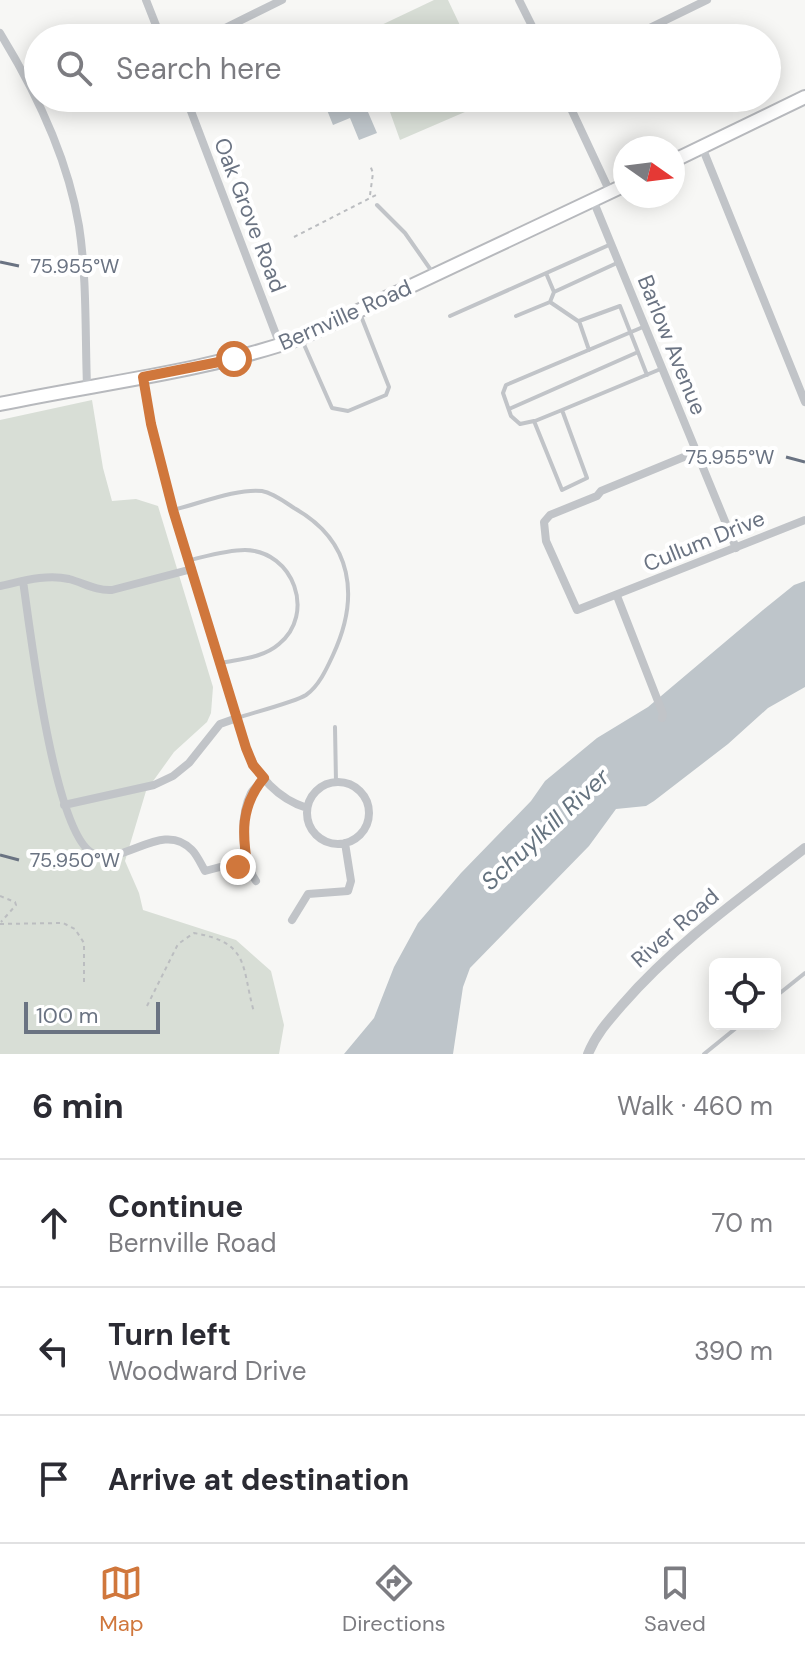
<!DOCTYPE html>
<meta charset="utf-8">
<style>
:root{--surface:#fff;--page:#f2f2f3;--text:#2b2b33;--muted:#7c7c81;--line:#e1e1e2;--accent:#d0773c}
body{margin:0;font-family:"DM Sans",sans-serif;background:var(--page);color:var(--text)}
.controls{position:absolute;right:24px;bottom:24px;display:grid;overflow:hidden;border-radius:12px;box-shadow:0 4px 20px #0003}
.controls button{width:72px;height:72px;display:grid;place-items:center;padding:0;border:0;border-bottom:2px solid var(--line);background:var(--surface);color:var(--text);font:40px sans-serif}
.compass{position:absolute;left:613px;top:136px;width:72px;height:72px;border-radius:50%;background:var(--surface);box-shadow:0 4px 20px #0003;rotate:104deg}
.scale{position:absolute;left:24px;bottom:20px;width:136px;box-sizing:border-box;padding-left:8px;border:4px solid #6a7382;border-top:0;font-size:22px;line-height:28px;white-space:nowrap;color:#6a7382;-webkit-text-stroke:6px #fff;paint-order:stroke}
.stop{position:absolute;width:24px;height:24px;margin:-18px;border:6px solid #d0773c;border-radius:50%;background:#fff}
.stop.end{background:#d0773c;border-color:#fff;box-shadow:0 2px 8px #0008}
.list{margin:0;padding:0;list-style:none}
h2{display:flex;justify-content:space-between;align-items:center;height:104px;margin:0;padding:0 32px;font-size:34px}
h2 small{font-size:26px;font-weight:400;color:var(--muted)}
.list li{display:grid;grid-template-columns:52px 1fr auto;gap:24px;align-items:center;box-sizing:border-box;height:128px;padding:0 32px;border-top:2px solid var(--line)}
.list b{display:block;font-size:30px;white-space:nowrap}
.list p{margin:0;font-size:26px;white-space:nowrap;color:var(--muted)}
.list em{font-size:26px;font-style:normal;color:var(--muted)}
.icon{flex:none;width:44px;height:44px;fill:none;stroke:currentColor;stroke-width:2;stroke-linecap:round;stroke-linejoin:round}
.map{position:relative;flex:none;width:805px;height:1054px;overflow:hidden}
.search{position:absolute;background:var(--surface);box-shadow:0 4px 20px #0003;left:24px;right:24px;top:24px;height:88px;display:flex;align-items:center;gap:20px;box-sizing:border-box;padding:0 28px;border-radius:44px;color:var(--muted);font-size:30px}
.sheet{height:488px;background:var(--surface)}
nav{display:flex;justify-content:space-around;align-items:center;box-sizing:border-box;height:112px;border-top:2px solid var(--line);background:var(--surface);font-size:22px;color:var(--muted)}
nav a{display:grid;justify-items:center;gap:4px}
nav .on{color:var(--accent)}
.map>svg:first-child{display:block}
.green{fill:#d8ded6}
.water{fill:#bec5ca}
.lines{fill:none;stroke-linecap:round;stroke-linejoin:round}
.primary-casing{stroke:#b7b9bd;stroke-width:16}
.path{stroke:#bbbdc0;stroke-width:2;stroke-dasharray:4 4;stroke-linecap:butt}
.service{stroke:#c1c4c8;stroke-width:4}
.minor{stroke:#c1c4c8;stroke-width:8}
.tertiary{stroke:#c1c4c8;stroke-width:10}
.primary{stroke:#fff;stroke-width:12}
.route{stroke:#d0773c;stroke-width:10}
.ticks{fill:none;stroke:#6a7382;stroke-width:3}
.labels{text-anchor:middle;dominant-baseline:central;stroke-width:8;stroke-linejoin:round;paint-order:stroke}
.street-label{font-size:22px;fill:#6a7382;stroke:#fff}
.water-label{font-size:24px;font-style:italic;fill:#65737f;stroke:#fff}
.ticks-label{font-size:20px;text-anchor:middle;fill:#6a7382;stroke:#fff;stroke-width:8;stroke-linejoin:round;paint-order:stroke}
</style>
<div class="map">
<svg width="805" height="1054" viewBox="0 0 805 1054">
<rect width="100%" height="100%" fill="#f7f7f5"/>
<path class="green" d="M434 0H448L466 38H354Z
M385 98H495V99L400 140Z
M92 400 103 468 112 501 136 499 158 506 213 687 211 713 207 722 174 752 146 791 125 861 139 893 143 910 236 940 271 971 284 1025 279 1054H0V420Z"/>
<path class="water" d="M356 98H362L377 133 359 140 350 118 333 125 327 110Z
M805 581V687L768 708 728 744 654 801 646 806 616 809 589 846 470 968 463 987 453 1054H344L374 1018 394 967 418 923 461 873 531 801 545 781 597 738 648 707 763 610 794 585Z"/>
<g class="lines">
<defs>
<path id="primary" d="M673 161 805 97
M0 404C100 383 204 372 301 338L625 185"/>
</defs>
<use href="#primary" class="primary-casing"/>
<path class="path" d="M370 195 373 173 370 165
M294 237 378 194
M0 896 15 902 16 905 1 922
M0 924 63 923 75 929 84 943V983
M147 1006 178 944 194 933C251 943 241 967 254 1012"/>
<path class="service" d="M377 205 405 233 433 273
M546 273 554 292
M550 302 578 321
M450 316 609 245
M516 316 550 302 554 292 617 263
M643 327 506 385 503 393 511 416 520 424 534 421 562 490 587 478 562 410 663 368
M302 340 332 408 348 411 386 395 389 387 359 311
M589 350 579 321 620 306 647 375
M509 409 638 352
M535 421 562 410
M173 510C198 504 238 488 262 491 273 493 285 502 294 508 353 541 360 597 333 655 327 668 319 686 306 695 295 702 252 713 237 718
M190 560C207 556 227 550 245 550 294 551 316 614 279 644 263 658 240 659 221 663
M335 727 336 782
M775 997 805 973
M704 1054 741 1024"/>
<path class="minor" d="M146 0 161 38
M519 0 538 38
M0 33C35 90 68 159 79 226 87 278 85 333 87 386
M205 38 282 0
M629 38 707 0
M186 98 280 345
M566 98 610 192
M702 147 805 402
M593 200 736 548
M143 377 151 424 173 510 246 748C257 776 278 799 307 808
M696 452 601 491 597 496 550 515 544 522 546 541 577 610 805 520
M23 581C30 628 54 837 94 854 123 867 163 819 192 850 197 855 201 864 205 871L220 867 248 869
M0 586C23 581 46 574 69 579 84 583 96 591 112 590L192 569
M617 596 663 714 662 718
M307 813a31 31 0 1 1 62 0a31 31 0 1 1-62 0Z
M64 805 154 785 173 776 189 763 220 724 237 718
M256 881C241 860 239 817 251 793 254 788 260 783 264 778
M292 920 308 894 348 891 351 881 345 843"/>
<path class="tertiary" d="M588 1054C596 1034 609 1020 623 1004 676 943 742 897 805 848"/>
<use href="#primary" class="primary"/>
</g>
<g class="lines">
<path class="route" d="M234 359 143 377 151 424 173 510 246 748 253 765 264 778C240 806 242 835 248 869L238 867"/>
</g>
<path class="ticks" d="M0 262 19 266M786 457 805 462M0 855 19 860"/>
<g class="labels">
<g class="street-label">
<text transform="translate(250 215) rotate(69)">Oak Grove Road</text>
<text transform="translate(345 315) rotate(-24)">Bernville Road</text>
<text transform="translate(672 345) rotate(68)">Barlow Avenue</text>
<text transform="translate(704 541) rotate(-22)">Cullum Drive</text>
<text transform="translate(675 928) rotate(-41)">River Road</text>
</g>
<g class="water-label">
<text transform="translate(545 829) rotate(-43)">Schuylkill River</text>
</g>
</g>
<g class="ticks-label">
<text x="75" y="273">75.955°W</text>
<text x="730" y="464">75.955°W</text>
<text x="75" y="867">75.950°W</text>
</g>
</svg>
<div class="controls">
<button><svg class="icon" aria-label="locate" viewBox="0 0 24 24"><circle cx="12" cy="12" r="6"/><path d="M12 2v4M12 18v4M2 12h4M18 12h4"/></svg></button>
</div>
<svg class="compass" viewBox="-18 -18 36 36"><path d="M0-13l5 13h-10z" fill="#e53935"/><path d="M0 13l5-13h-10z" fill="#7c7c81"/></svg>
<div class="scale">100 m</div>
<div class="stop" style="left:234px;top:359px"></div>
<div class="stop end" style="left:238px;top:867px"></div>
<div class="search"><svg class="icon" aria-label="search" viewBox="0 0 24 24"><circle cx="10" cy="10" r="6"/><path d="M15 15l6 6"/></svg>Search here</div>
</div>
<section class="sheet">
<h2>6 min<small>Walk · 460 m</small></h2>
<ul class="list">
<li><svg class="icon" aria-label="ahead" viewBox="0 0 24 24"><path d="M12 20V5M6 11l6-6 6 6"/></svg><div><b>Continue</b><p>Bernville Road</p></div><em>70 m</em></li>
<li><svg class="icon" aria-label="left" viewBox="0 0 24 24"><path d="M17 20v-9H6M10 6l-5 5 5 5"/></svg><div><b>Turn left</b><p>Woodward Drive</p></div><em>390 m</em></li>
<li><svg class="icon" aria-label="arrive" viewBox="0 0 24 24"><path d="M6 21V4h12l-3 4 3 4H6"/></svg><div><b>Arrive at destination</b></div></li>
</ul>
</section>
<nav>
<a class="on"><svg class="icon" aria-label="map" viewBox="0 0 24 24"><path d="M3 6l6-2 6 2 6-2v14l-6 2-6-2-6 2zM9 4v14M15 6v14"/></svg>Map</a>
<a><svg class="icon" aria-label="directions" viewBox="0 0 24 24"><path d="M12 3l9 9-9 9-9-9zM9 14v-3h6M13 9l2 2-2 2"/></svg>Directions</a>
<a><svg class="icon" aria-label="saved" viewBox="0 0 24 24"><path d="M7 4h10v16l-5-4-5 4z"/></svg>Saved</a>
</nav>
